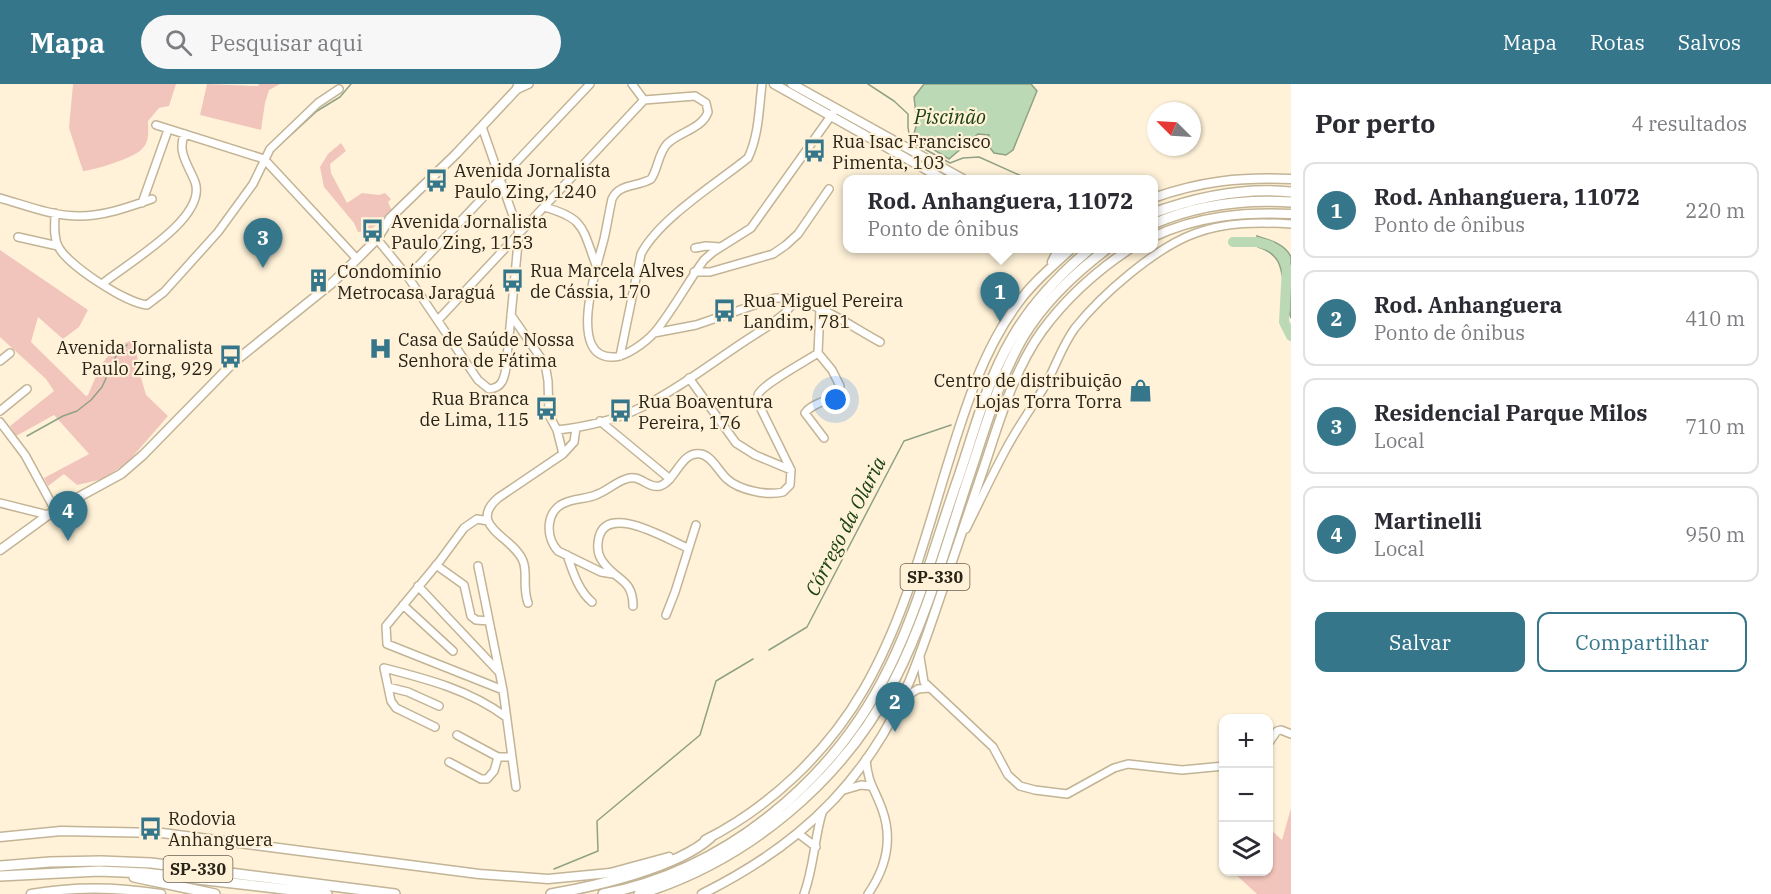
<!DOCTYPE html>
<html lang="pt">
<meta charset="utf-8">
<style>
:root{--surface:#fff;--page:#f7f7f7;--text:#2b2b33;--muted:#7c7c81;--line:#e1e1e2;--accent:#36768a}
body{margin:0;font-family:"IBM Plex Serif",serif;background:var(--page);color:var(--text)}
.controls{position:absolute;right:18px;bottom:18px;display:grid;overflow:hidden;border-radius:12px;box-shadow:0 2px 4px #0004}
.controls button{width:54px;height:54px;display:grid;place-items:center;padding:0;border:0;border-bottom:2px solid var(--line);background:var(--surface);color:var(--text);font:30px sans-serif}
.compass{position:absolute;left:1147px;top:18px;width:54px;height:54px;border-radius:50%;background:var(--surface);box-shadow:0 2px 4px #0004;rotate:294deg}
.you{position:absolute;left:836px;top:316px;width:21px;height:21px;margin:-15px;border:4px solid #fff;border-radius:50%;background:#1a73e8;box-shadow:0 0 0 9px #1a73e833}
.badge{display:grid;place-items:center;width:39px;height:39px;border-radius:50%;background:var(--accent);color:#fff;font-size:20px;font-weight:700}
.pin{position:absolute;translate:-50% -50px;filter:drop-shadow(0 2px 3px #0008)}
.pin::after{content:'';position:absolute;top:32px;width:21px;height:18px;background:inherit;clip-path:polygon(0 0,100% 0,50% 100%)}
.popup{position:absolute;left:843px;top:91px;width:315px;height:78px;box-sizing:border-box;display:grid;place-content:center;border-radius:12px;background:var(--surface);filter:drop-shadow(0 2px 4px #0005);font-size:20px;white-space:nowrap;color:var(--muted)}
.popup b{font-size:22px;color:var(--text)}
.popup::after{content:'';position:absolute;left:50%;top:100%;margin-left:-12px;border:12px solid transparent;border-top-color:var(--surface)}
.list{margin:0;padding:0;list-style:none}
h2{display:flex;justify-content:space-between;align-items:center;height:78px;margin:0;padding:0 24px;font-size:26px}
h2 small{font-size:20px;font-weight:400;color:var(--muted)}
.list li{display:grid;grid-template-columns:39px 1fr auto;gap:18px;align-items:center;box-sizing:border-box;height:96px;margin:0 12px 12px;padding:0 12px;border:2px solid var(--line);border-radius:12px}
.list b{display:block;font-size:22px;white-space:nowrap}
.list p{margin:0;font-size:20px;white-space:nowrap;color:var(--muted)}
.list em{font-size:20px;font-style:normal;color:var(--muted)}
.actions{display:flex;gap:12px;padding:18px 24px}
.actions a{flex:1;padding:14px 0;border:2px solid var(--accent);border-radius:12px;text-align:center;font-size:21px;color:var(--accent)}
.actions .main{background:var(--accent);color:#fff}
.icon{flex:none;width:33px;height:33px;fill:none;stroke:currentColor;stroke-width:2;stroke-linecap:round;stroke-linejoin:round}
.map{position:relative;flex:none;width:1291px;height:810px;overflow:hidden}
header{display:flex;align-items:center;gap:36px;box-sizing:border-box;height:84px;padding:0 30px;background:var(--accent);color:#fff}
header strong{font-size:28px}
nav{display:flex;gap:33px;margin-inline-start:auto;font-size:21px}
.search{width:420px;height:54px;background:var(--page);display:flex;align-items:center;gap:15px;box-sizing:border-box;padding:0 21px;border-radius:33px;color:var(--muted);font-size:22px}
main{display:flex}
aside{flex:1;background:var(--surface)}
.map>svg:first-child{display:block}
.green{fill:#f2c5bc}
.water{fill:#bbd9b4;stroke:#8fa285;stroke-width:1.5}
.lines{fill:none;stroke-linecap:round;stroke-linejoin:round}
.stream{stroke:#8fa285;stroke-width:1.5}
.river{stroke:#bbd9b4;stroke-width:10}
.minor-casing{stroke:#c2b495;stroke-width:10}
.major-casing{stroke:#c2b495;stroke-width:11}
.highway-casing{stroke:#c2b495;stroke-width:12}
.minor{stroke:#fff;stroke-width:7}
.major{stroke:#fff;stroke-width:8}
.highway{stroke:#fff;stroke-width:9}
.labels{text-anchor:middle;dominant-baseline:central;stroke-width:4.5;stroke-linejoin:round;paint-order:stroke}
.shield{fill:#fff2d9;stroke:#686151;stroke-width:1.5}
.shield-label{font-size:16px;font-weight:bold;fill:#282317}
.poi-label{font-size:18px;fill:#282317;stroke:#fff2d9;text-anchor:start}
.water-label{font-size:20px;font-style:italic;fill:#1a4210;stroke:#fff2d9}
</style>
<header>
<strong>Mapa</strong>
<div class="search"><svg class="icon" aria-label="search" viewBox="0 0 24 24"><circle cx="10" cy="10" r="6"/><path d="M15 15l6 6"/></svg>Pesquisar aqui</div>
<nav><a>Mapa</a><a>Rotas</a><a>Salvos</a></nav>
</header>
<main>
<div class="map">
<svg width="1291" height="810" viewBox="0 0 1291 810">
<rect width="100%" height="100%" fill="#fff2d9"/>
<path class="green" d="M73 0H176L169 22 159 24 148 37C148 47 150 57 142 65 134 74 95 86 83 87L69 44Z
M207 0 258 2 259 0H280L269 6 265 19 261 46 200 31Z
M341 59 346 67 330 80 331 89 347 119 362 109 379 111 385 109 391 115 388 118 392 127C382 138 374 146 358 148L354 139 324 103 320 83 328 70Z
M0 166 88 226 79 243 63 255 38 233 31 258 86 312 88 311C100 284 103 268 132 256L136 259 138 283 146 311 168 332 128 378 103 395 77 401 64 390 48 402 44 394 89 370 54 331 16 352 10 342 54 307 46 295 0 253Z
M1291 724V810H1257L1233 788H1268L1269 744 1282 756Z"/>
<path class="water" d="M924 0H1031L1037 7 1013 66 1006 71 994 69 987 60 989 51 978 50 949 75 913 53 917 39 914 13Z
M1257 152C1270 156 1285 160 1291 173V234C1278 200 1291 173 1258 163Z"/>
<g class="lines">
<path class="stream" d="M868 0 894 17 908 30V43L910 57 950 79 963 74 979 73 1028 95
M270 70 317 27 340 13 351 0
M27 352 63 332 77 327 91 316 102 303 116 272 127 261
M769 566 807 543 904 357 951 341
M554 785 598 767 597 737 700 651 716 597 753 575"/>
<path class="river" d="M1233 158H1257L1271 162
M1287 184 1284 238 1291 252"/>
<defs>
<path id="minor" d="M632 0 644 16 695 12 706 19 708 28C702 45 679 48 667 60 658 70 658 85 651 95 638 103 619 99 612 115 609 128 607 142 604 155 598 179 566 273 612 273 625 274 646 258 655 248 673 226 687 199 704 176L713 168 751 144 833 29
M516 6 529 0
M156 41 264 75 357 175
M0 114C25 121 52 132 79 132 104 132 129 123 152 115
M142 119 168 46
M544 123C585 134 582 144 596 181
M55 129C55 139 53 152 58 162 67 181 126 219 147 221L164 208 218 148 253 100 270 65 318 19 339 5
M18 153 58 162
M377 155 408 193 478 296 489 305C502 304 504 295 506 284L519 149 482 43
M695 164 706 162 720 163
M694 188H710L773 170 786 161 798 150 829 105
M408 193 590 0
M102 200C126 180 208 134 195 98 189 82 176 67 185 50
M820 225 818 269 832 286 840 302C835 319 814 316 805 329L824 354
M511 231 545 280 548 297 549 331 557 346 563 370 498 414C466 442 514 453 523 477 528 489 522 502 528 519
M438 236 644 16
M654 249 696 241 775 214C813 213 848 241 880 258
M620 272 641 170C659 135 717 99 748 74 759 51 759 24 762 0
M0 277 10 269
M689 294 736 359 755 371 791 386
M0 327 27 305
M600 337 670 395
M0 338 25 371 55 426
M557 346C585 343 616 336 642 323 686 301 725 268 767 243L784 230 796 216
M563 370 574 358 576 344
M0 419 48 431
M488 437 477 435 464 444 439 478 386 542 387 560 503 606
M966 445C979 419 991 393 1005 367 1016 346 1030 326 1043 305 1055 285 1061 263 1075 244 1101 211 1156 163 1196 149 1226 138 1259 138 1291 140
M567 471C573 488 578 506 592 518
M436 481 464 501 471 532 476 536 489 537
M478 482 503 606 516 703
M613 490 601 488 558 467C545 453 545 425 567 418 577 414 588 415 598 410 608 406 616 398 626 395 639 389 648 405 660 402 676 397 681 366 701 370 712 372 719 388 727 395 739 406 767 412 783 408L790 401 791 386 759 321C758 318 757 314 758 311 761 301 808 276 818 269
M418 502 499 588
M403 521 453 567
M633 522C633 493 614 497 601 475 597 468 597 461 599 453 608 419 668 456 688 464
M666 531 675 508 696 441
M920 573 924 598 993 663 1008 691 1020 702 1035 706 1067 710 1114 684 1128 680 1182 686 1224 682
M388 603 408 608 439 622
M902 615 918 605 929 604
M435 643 396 624 391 617 384 584C427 595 470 606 506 633
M457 651 498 673H512
M1268 660 1277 647 1281 646 1291 650
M866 675C868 700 874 703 882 725 893 755 886 784 868 810
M449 678 481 695H487L494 687 498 673
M844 706 861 701 870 702
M799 750 816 763
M804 810C814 783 814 756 822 729"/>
<path id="major" d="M774 0 943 95
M792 0 963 95
M1153 114C1201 97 1240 93 1291 95
M1153 153C1197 132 1243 128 1291 130
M1052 178 1059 164
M0 466 55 426 121 390 143 371 234 278 331 200 357 175 377 155 390 134 456 70 516 6 519 0
M0 753 61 747 162 749 479 790 548 795 610 789 669 773
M705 756C770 723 827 669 864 605 902 539 923 462 945 389 963 331 981 269 1018 219 1033 198 1053 182 1072 164
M31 810C75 802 118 803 161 810
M702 810C772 775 829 732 873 666 905 619 922 566 940 513 955 469 970 424 985 380 1000 335 1014 286 1042 247 1067 213 1096 187 1131 164"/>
<path id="highway" d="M1153 129C1197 113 1244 103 1291 108
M1153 140C1196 121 1244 115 1291 118
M0 782 50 778 101 777 151 779 395 810
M0 792 99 787 145 789 327 810
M134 793 215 810
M551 810C596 802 676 784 710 754
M603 810C727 786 835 696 890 582 919 523 936 457 958 395 974 349 986 299 1011 256 1031 220 1060 190 1091 164
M639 810C747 777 842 698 894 597 927 533 946 461 969 392 985 345 998 296 1023 253 1044 218 1076 188 1108 164"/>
</defs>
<use href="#minor" class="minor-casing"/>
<use href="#major" class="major-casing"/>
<use href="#highway" class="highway-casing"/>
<use href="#minor" class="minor"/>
<use href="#major" class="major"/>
<use href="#highway" class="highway"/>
</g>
<defs>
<symbol id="bus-bare" viewBox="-9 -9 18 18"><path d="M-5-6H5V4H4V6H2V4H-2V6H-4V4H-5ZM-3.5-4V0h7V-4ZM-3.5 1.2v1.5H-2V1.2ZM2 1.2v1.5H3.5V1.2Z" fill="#36768a" stroke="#fff2d9" stroke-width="2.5" paint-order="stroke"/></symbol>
<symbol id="building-bare" viewBox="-9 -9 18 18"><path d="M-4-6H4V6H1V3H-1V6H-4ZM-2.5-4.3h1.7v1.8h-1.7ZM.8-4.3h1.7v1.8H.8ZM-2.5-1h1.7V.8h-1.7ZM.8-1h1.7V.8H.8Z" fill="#36768a" stroke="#fff2d9" stroke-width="2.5" paint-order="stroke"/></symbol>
<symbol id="hospital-bare" viewBox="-9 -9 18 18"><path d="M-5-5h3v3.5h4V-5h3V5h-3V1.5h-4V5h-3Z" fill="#36768a" stroke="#fff2d9" stroke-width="2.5" paint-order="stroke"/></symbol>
<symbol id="shop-bare" viewBox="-9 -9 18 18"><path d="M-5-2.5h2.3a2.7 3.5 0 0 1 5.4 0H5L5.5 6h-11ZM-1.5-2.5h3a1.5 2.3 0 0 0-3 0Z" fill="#36768a" stroke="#fff2d9" stroke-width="2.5" paint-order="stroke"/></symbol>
</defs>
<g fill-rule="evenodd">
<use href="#bus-bare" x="798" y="50" width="33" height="33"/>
<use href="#bus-bare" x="420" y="80" width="33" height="33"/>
<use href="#bus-bare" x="356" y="130" width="33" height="33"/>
<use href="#bus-bare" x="496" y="180" width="33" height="33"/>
<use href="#building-bare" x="302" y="180" width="33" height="33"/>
<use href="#bus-bare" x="708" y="210" width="33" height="33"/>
<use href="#hospital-bare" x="364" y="248" width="33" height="33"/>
<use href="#bus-bare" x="214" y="256" width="33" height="33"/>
<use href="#shop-bare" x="1124" y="290" width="33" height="33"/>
<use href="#bus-bare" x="530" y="308" width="33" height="33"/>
<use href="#bus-bare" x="604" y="310" width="33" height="33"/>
<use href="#bus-bare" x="134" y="728" width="33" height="33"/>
</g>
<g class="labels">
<g class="shield">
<rect x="900.5" y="480" width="69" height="26" rx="4.5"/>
<rect x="163.5" y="772" width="69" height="26" rx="4.5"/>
</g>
<g class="shield-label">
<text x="935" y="493">SP-330</text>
<text x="198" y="785">SP-330</text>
</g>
<g class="poi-label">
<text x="832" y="57">Rua Isac Francisco<tspan x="832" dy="21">Pimenta, 103</tspan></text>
<text x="454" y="86">Avenida Jornalista<tspan x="454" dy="21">Paulo Zing, 1240</tspan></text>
<text x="391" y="137">Avenida Jornalista<tspan x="391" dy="21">Paulo Zing, 1153</tspan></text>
<text x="530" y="186">Rua Marcela Alves<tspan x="530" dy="21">de Cássia, 170</tspan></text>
<text x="337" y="187">Condomínio<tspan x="337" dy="21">Metrocasa Jaraguá</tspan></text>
<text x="743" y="216">Rua Miguel Pereira<tspan x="743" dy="21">Landim, 781</tspan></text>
<text x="398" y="255">Casa de Saúde Nossa<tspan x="398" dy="21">Senhora de Fátima</tspan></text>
<text x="213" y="263" text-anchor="end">Avenida Jornalista<tspan x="213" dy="21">Paulo Zing, 929</tspan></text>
<text x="1122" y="296" text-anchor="end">Centro de distribuição<tspan x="1122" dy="21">Lojas Torra Torra</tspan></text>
<text x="529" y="314" text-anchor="end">Rua Branca<tspan x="529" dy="21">de Lima, 115</tspan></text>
<text x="638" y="317">Rua Boaventura<tspan x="638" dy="21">Pereira, 176</tspan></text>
<text x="168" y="734">Rodovia<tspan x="168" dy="21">Anhanguera</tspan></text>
</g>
<g class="water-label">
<text x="950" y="32">Piscinão</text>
<text transform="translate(845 442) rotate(-63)">Córrego da Olaria</text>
</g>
</g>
</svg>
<div class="controls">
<button>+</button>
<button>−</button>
<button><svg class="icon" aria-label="layers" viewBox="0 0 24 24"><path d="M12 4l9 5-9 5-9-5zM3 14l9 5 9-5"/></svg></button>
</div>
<svg class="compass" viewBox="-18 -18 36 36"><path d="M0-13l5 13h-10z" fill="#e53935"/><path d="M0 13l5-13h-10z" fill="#7c7c81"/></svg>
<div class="you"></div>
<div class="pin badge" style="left:1000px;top:238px">1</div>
<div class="popup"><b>Rod. Anhanguera, 11072</b>Ponto de ônibus</div>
<div class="pin badge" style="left:895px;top:648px">2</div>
<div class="pin badge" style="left:263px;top:184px">3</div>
<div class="pin badge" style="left:68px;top:457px">4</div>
</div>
<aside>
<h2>Por perto<small>4 resultados</small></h2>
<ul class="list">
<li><span class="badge">1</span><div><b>Rod. Anhanguera, 11072</b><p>Ponto de ônibus</p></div><em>220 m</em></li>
<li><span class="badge">2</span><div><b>Rod. Anhanguera</b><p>Ponto de ônibus</p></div><em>410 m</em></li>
<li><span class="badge">3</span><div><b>Residencial Parque Milos</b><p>Local</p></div><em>710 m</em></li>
<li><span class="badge">4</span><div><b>Martinelli</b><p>Local</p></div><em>950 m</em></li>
</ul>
<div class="actions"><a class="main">Salvar</a><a>Compartilhar</a></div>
</aside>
</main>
